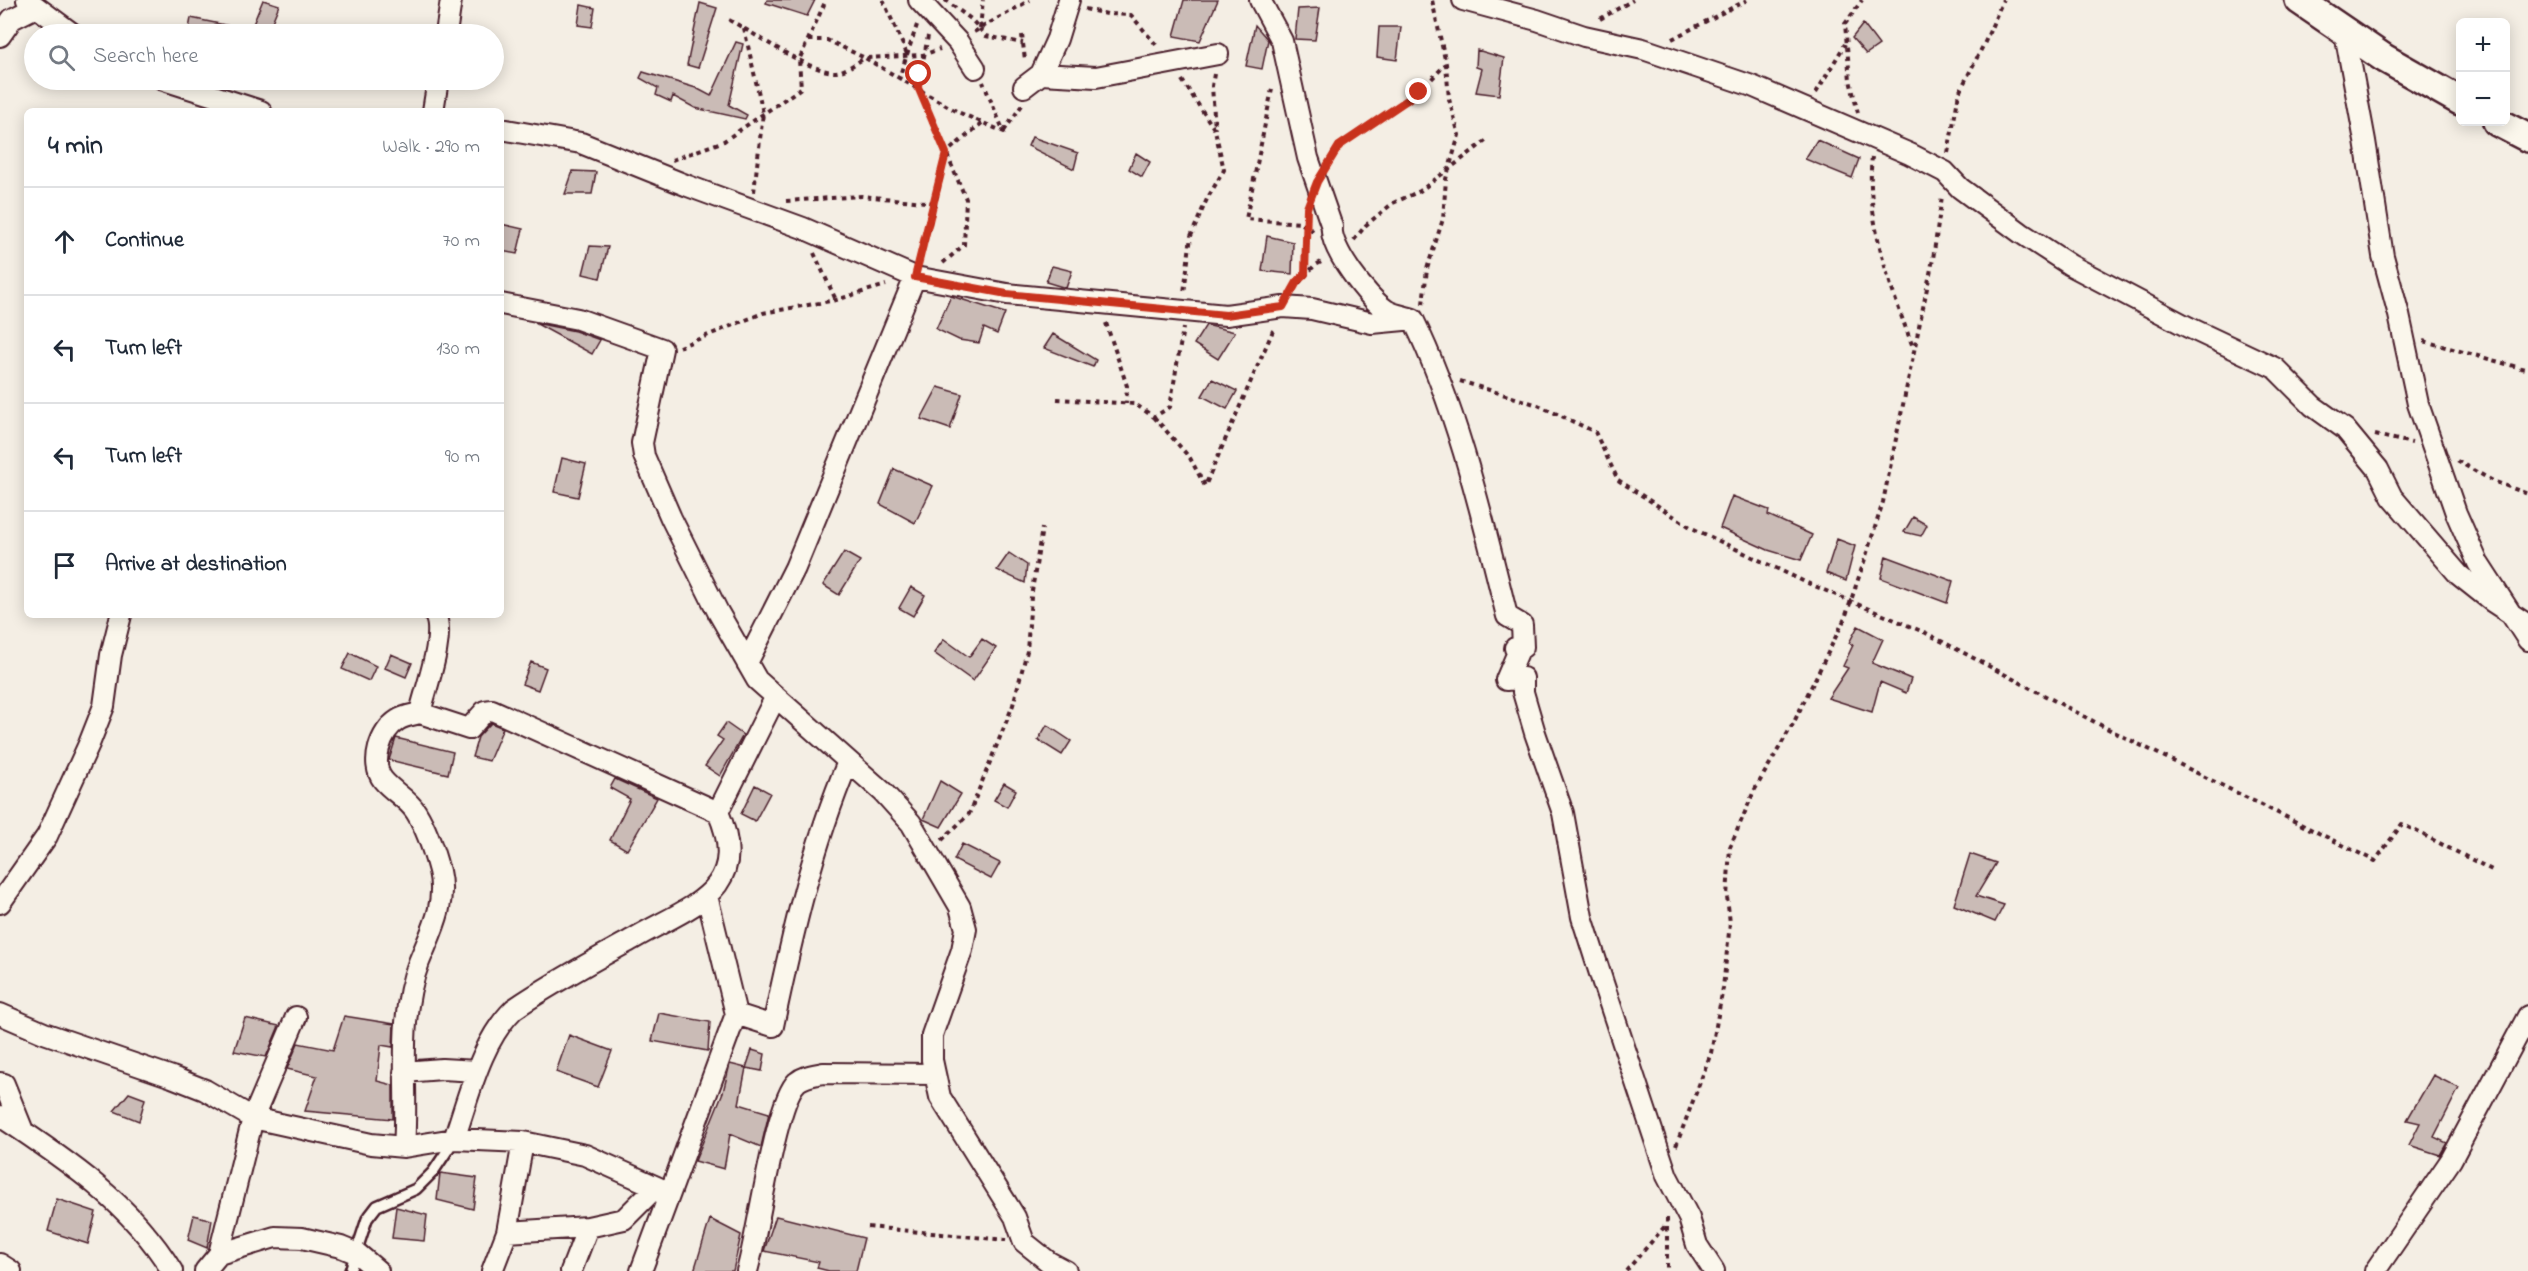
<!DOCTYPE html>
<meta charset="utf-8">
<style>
:root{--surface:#fff;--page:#f2f2f3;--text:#1f2937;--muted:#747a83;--line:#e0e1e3}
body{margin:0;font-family:"Indie Flower",sans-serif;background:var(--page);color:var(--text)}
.controls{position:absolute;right:18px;top:18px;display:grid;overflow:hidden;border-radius:9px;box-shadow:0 3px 15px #0003}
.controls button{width:54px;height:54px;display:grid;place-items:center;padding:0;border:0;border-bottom:2px solid var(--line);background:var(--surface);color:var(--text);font:30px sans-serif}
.stop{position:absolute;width:18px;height:18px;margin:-14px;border:4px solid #c8321e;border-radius:50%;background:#fff}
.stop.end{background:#c8321e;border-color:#fff;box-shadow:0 2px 6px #0008}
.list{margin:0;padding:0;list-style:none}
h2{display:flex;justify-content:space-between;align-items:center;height:78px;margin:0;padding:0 24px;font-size:26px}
h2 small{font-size:20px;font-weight:400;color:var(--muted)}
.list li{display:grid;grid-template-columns:39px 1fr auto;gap:18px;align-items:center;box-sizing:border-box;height:108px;padding:0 24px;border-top:2px solid var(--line)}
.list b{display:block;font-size:22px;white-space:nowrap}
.list em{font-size:20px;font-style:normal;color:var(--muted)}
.icon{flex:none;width:33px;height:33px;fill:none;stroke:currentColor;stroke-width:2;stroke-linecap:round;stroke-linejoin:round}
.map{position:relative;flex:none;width:2528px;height:1271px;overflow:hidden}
.search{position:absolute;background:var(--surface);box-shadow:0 3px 15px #0003;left:24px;top:24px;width:480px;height:66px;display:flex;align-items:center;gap:15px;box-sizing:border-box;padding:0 21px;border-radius:33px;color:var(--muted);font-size:22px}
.panel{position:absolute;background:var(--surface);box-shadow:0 3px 15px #0003;left:24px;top:108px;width:480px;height:510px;border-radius:9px}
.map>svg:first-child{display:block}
.building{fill:#cabbb6;stroke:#4a1f2b;stroke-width:1.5}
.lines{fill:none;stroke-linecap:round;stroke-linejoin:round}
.lane-casing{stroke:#4a1f2b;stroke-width:14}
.street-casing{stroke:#4a1f2b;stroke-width:24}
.secondary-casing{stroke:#4a1f2b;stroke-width:32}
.path{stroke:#4a1f2b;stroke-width:4;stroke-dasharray:4.5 4.5;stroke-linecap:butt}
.lane{stroke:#fbf7ec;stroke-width:9}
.street{stroke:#fbf7ec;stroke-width:20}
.secondary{stroke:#fbf7ec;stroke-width:27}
.route{stroke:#c8321e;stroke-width:8}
</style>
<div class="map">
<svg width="2528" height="1271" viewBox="0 0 2528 1271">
<rect width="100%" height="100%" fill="#f4eee4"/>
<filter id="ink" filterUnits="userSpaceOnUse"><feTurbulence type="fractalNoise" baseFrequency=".0167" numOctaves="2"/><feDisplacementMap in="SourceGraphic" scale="12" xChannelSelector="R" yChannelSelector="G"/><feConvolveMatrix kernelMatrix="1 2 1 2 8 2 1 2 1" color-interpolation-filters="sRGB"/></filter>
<g filter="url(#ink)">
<path class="building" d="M263 0 279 5 267 34H249Z
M767 0H815L807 16 766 3Z
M1184 0H1218L1200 41 1174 36Z
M700 3 717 8 698 68 687 65Z
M581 5 595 8 592 27 578 25Z
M1320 8 1315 40 1295 39 1298 9Z
M191 18 235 27 234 34H188Z
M1863 24 1879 45 1866 54 1852 38Z
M1255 25 1268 40 1262 69 1246 66Z
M1379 27H1401L1397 60 1377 57Z
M736 42 743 44 729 105 747 115 745 119 695 108 673 96 671 102 656 95 658 88 640 78 643 72 696 88 711 96Z
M1477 50 1504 58 1499 95 1476 92 1482 69 1476 67Z
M1032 137 1078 153 1074 169 1028 146Z
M1817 140 1859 159 1852 178 1805 159Z
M1136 153 1150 162 1142 177 1129 169Z
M573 171 596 172 592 194H565Z
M501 224 523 229 517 254 501 251Z
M1267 236 1293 242 1292 274 1262 271Z
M590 246 608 247 600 278 583 274Z
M1052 266 1072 271 1066 288 1046 282Z
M951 296 1005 313 997 334 984 328 979 343 959 340 936 329Z
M535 323 575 331 600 340 592 354Z
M1206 325 1235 332 1218 359 1194 344Z
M1053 334 1096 360 1093 367 1044 348Z
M1212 379 1237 391 1227 409 1202 396Z
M938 387 962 394 950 429 921 419Z
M562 458 586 464 578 497 554 492Z
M894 469 933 486 915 523 880 504Z
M1732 496 1769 510 1768 515 1812 535 1801 560 1768 550 1720 528Z
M1913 517 1927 525 1921 536 1904 532Z
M1837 539 1855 546 1846 581 1826 573Z
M844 552 860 561 839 595 823 585Z
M1009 553 1027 565 1025 583 997 570Z
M1886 556 1953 581 1947 603 1881 578Z
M911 587 925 595 913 616 899 608Z
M1858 626 1883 639 1872 663 1911 679 1906 693 1880 682 1872 712 1828 698 1848 668 1843 666 1853 645 1849 643Z
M944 639 969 657 982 639 996 648 973 681 934 653Z
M350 653 376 666 369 681 342 669Z
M391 654 412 663 406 677 385 668Z
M531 662 546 668 538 690 522 684Z
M491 723 503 728 489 761 472 757 478 737Z
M726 723 743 735 720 776 705 766 723 740 717 736Z
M1047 725 1071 741 1062 755 1038 740Z
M396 738 453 752 448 774 389 760Z
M615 779 657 798 627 850 610 840 630 799 610 788Z
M940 781 961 794 941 827 923 819Z
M1004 783 1016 790 1007 807 994 800Z
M755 785 770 793 755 821 741 814Z
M962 844 1000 863 991 879 954 860Z
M1970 854 1996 863 1976 896 2004 905 1995 922 1954 905Z
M659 1013 710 1022 708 1051 652 1041Z
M344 1016 394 1024 393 1047 381 1045 377 1081 393 1085V1119L305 1111 317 1076 287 1069 298 1043 333 1050Z
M245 1018 279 1026 266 1057 234 1051Z
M569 1035 612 1051 598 1087 556 1072Z
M752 1050 765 1054 762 1071 746 1068Z
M730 1064 746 1068 739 1104 769 1113 761 1147 730 1134 724 1169 695 1161 723 1092Z
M2433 1075 2459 1088 2434 1137 2447 1143 2440 1155 2409 1145 2420 1123 2407 1120Z
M129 1093 145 1099 139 1121 114 1111Z
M440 1173 477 1178 473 1209 437 1200Z
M57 1199 96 1212 88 1244 48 1231Z
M396 1207 427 1215 424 1241 392 1238Z
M194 1215 212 1220 207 1248 188 1240Z
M776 1216 864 1238 856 1271H829L817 1268 819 1262 764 1251Z
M710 1219 741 1235 733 1271H694Z"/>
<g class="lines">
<defs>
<path id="lane" d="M350 1271 367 1219 377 1206 416 1189 433 1172 453 1142"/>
<path id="street" d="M27 0 73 34
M919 0 958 42 975 68
M1260 0 1282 41 1308 158 1332 227C1329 248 1368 298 1386 310 1393 315 1405 316 1413 319 1458 411 1482 516 1507 616L1522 625 1523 647 1515 648 1518 652 1506 680 1523 678V692L1535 733 1563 813 1582 917 1603 983 1667 1176 1689 1218 1697 1245 1714 1271
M1463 0 1537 20 1584 36 1643 49 1752 86 1910 154 1945 172 1960 188 2021 233 2070 265 2188 327 2275 368 2313 406 2345 429 2378 469 2392 497 2459 575 2493 602 2528 625
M2345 33 2365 141 2383 256 2399 315 2418 404 2456 513 2478 563 2528 640
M446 34 451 0
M0 36 12 19 34 8
M1041 74 1096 77 1218 54
M164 80 261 111
M1024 87 1041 74 1057 39 1069 0
M433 111 438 80
M501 129 581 143 688 186 803 228 915 277 1007 294 1226 315 1283 307 1312 309 1372 323 1404 320
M501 304 578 319 662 349 642 443 644 456 671 518 718 612 757 680 883 792 911 823 960 907 966 929 962 950 932 1035V1060L940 1097 1015 1217 1024 1242 1049 1262 1066 1271
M747 663 795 568 915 277
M420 713 469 729 485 711 492 710 718 812
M707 896 736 1014
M0 903 47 836 89 744 104 706 111 655 121 615
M0 1014 44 1033 172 1077 205 1090 253 1118 371 1144 404 1147 454 1139 523 1142 585 1155 670 1193 736 1014 773 1026C792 936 812 847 848 762
M404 1072 442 1069 477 1071
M0 1083 4 1084 23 1131 20 1129
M0 1116C65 1159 131 1203 172 1271
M454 1139C469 1096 481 1041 514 1009 552 983 593 961 633 939 687 907 753 892 718 812L775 698
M404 1147C409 1086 396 1021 419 962 431 932 447 905 439 871 434 852 426 828 416 812 408 799 393 792 383 780 370 764 380 731 398 720 404 716 413 715 420 713 425 690 446 636 435 615
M507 1232 588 1227 624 1219 656 1187
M219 1254 253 1118 296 1017
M0 1264 11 1271
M205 1271 219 1254 275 1237 302 1238 341 1247 358 1254 378 1271
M492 1271 507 1232 523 1142
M571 1271 588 1227
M641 1271 670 1193
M747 1271C758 1235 775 1102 797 1082 804 1076 814 1075 823 1073L935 1074
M2375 1271 2451 1160 2528 1016"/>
<path id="secondary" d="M2299 0 2384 58 2460 101
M2497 122 2528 138"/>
</defs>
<use href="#lane" class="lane-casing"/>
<use href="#street" class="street-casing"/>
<use href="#secondary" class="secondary-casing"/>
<path class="path" d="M883 0 907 54
M945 0 971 19 986 36 1023 43
M1085 9 1107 14 1131 15 1158 47
M1600 19 1633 0
M729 20C755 33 810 73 836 72 846 71 857 62 865 58L899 78
M917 25 899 78 958 112 1004 132 983 82
M744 28 763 113 754 192
M980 28 983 0
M974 32 1030 0
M1022 35 1025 60
M928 36 918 87 966 199 964 245 943 263
M1672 39 1747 0
M808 40H827L865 58 923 55 940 49
M1214 74 1212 86 1215 129
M1182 80 1215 130 1224 170 1207 199 1191 236 1184 293
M1272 89 1246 219 1301 223 1313 231
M1816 93 1845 44
M1858 113 1850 80 1845 24 1862 0
M1004 131 1022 105
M1948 153 1959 93 1985 42 2003 0
M1872 157C1865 219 1891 290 1913 347
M672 160 724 141 801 88 799 60 826 0
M1328 163 1339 146 1419 92 1446 64 1432 0
M786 201 862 196 935 203 946 153 982 123
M1354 240 1366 225 1393 203 1420 191 1487 140
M814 253 836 300
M920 259 935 203
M1305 274 1307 217
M1292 290 1314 266 1323 261
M1423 304 1427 269 1443 219 1446 179 1459 135 1449 99 1446 64
M1106 323 1127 386 1126 404
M2424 341 2528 370
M679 347 763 313 836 300 886 285
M1460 381 1538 405 1595 432 1618 480 1692 528 1805 582 1926 633 2112 731 2375 861 2402 824 2492 870
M1057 399 1135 404 1154 417 1170 407 1183 328
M1154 417 1190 458 1205 486 1275 326
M2375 435 2412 443
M2457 461 2493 481 2528 494
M942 840 969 814 1013 705 1027 651 1031 597 1042 528
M1676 1146 1711 1053 1723 988 1730 923 1727 897 1730 847 1754 791 1793 724 1845 618 1865 559 1883 502 1933 259 1942 196
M1667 1218V1271
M868 1227 1006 1240
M1626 1271 1666 1225"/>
<use href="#lane" class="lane"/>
<use href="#street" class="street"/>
<use href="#secondary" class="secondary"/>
</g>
</g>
<g class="lines" filter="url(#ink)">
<path class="route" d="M919 74 918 87 946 153 915 277 1007 294 1226 315 1283 307 1297 282 1305 274 1307 208 1317 182 1339 146 1419 92"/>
</g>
</svg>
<div class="controls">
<button>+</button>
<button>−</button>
</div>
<div class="stop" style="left:919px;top:74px"></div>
<div class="stop end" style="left:1419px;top:92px"></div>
<div class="search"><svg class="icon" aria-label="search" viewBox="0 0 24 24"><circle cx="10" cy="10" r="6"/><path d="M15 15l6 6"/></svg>Search here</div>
<section class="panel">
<h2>4 min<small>Walk · 290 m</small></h2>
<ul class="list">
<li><svg class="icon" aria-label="ahead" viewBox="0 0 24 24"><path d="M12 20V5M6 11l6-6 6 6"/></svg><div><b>Continue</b></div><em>70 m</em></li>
<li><svg class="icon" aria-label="left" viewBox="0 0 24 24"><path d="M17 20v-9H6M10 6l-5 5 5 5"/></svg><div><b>Turn left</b></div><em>130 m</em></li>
<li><svg class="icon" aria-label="left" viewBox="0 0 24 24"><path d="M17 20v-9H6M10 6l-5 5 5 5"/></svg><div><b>Turn left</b></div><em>90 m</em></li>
<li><svg class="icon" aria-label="arrive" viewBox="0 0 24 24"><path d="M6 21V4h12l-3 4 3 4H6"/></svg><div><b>Arrive at destination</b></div></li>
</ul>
</section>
</div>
